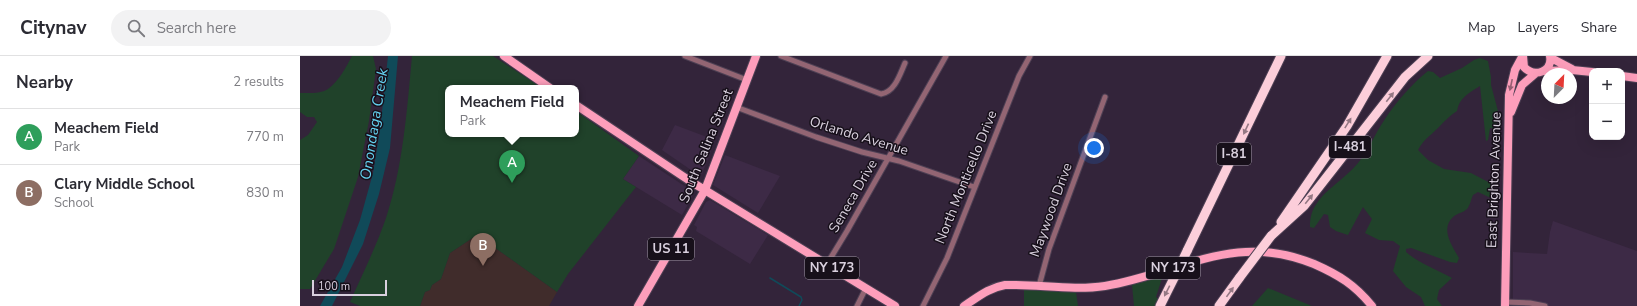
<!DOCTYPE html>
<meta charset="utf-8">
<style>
:root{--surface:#fff;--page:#f2f2f3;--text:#2b2b33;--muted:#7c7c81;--line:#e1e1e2;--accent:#4a6e8a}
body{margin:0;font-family:"Nunito Sans",sans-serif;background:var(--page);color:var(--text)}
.controls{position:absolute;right:12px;top:12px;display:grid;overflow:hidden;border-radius:8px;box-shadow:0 4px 16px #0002}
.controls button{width:36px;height:36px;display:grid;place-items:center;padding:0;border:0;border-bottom:1px solid var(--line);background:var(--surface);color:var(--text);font:20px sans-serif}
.compass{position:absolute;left:1241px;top:12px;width:36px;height:36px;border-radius:50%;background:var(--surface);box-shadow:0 4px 16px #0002;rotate:24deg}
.scale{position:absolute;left:12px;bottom:10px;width:75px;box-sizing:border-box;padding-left:4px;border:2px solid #d9d0de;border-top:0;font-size:11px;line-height:14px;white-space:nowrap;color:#d9d0de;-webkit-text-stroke:3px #17101a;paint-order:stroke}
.you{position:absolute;left:794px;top:92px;width:14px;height:14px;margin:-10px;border:3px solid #fff;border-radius:50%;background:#1a73e8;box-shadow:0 0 0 6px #1a73e833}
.badge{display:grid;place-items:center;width:26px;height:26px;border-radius:50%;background:var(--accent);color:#fff;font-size:13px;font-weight:700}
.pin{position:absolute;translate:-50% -33px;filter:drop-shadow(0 1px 2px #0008)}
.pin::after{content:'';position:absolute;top:21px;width:14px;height:12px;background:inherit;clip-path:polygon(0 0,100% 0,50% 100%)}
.popup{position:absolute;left:145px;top:29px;width:134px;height:52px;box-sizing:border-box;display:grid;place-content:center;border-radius:8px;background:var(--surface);filter:drop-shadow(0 1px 3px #0005);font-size:13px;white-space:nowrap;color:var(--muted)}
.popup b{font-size:15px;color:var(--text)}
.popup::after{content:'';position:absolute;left:50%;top:100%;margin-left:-8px;border:8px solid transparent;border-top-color:var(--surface)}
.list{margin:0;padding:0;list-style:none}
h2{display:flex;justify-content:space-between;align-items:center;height:52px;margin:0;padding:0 16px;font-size:17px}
h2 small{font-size:13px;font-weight:400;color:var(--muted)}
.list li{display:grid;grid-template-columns:26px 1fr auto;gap:12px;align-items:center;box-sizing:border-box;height:56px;padding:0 16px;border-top:1px solid var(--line)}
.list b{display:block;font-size:15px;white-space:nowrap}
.list p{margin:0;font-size:13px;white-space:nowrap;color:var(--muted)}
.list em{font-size:13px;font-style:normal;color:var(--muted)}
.icon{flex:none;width:22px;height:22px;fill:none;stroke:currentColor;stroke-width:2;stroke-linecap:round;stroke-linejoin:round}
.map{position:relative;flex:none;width:1337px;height:250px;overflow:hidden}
header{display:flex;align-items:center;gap:24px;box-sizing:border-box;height:56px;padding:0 20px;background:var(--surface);border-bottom:1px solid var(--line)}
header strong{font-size:19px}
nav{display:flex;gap:22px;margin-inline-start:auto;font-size:14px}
.search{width:280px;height:36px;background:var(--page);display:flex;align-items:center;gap:10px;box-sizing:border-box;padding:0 14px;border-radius:22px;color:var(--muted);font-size:15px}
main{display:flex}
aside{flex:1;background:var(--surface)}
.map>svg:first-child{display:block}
.built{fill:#3d2a46}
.education{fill:#402c2b}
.green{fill:#20422a}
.water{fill:#104a59}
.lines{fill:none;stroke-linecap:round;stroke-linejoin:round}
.stream{stroke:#104a59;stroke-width:1.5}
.street-casing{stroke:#4e4054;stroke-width:7}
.primary-casing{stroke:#4e4054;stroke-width:10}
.highway-casing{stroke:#4e4054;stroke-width:11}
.street{stroke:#936573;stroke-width:5}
.primary{stroke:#fd9ebb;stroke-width:8}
.highway{stroke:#fcceda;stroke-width:9}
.highway-bridge-casing{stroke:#4e4054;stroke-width:11;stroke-linecap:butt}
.highway-bridge{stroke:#fcceda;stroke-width:9}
.oneway{fill:#965e73}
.oneway2{fill:#957884}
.labels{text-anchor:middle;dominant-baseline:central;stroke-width:3;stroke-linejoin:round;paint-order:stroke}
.shield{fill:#17101a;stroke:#9f96a3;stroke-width:1}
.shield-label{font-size:13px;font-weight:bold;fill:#d9d0de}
.street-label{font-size:14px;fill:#d9d0de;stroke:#17101a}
.water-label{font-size:15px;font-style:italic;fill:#64cfee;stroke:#17101a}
</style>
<header>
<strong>Citynav</strong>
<div class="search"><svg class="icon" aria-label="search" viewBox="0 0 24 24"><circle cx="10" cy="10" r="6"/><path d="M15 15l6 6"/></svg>Search here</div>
<nav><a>Map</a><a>Layers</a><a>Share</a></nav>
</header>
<main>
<aside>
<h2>Nearby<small>2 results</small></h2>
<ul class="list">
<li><span class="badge" style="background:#2e9e5b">A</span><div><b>Meachem Field</b><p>Park</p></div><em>770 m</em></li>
<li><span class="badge" style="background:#8d6e63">B</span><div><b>Clary Middle School</b><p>School</p></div><em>830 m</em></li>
</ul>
</aside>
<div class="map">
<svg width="1337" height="250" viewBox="0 0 1337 250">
<rect width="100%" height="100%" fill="#33243a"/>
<path class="built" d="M375 69 415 84 402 118 391 114 362 94Z
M425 99 480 120 458 157 413 129Z
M339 100 392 135 391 136 392 141 382 159 323 123Z
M410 144 468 179 450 208 396 175 397 171 394 169 406 146Z
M1253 165 1337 195V250H1213V196L1247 198 1250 176Z"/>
<path class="education" d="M177 179 257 236 249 250H120L125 236 130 234 132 229 141 223 150 197Z"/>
<path class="green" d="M52 0H73L76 13 69 65 58 121 34 193 10 233H0V84L8 79 17 66 14 61H7L0 56V37C9 37 20 38 28 33 39 25 46 11 52 0Z
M112 0H193L242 32H148V78H276V55L339 100 323 123 336 131 268 218 257 236 177 179 150 197 141 223 132 229 130 234 125 236 120 250H60L50 246C62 219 76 191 86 162 103 111 107 54 112 0Z
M1180 2 1188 5 1191 21V29L1198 55 1195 84H1193L1192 72H1190L1188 84 1186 85 1180 30C1169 37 1159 42 1157 55 1149 60 1144 66 1138 72 1129 81 1124 83 1118 94L1128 104 1144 113 1171 117 1194 129 1193 143 1178 136 1173 139C1171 143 1170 150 1167 153 1163 157 1157 157 1153 161 1140 173 1152 190 1159 202L1157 207 1150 206 1111 192 1106 193V196C1120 208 1136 213 1152 222L1139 234 1137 243 1142 250H1125L1121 241 1106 231 1093 215 1100 190 1093 185 1079 184 1065 177 1072 163 1063 151 1048 179 1036 175 1030 171 1028 159 1024 158 1014 172 1010 171C1010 163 1011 157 1015 150 1025 133 1045 123 1058 107 1069 94 1075 77 1085 63 1096 46 1112 28 1128 15L1133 16 1140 22 1162 12 1174 4Z
M863 219 856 241 860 244 857 250H834L832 229Z
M968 232 1012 250H952Z
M724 233 776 236 778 250H724Z"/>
<path class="water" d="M88 0H98L90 92 79 138 63 188 32 250H20L42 211 60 164 73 117 80 74Z"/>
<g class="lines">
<path class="stream" d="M470 222 501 241 502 244 499 250"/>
<defs>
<path id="street" d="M385 0 447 24
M481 0 581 38C595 36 600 18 605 7
M436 51 516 81 562 96 599 105 674 131
M527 208 547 175 646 0
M739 230 749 193 805 41
M1205 246 1230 247 1245 250
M557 250 566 232
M623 250 647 202 719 20 730 0"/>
<path id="primary" d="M204 0 250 32
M1223 0 1224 11C1234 22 1253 16 1250 0
M1251 2 1272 13
M1244 15 1272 14 1292 16
M1322 20 1337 22
M276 49 390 125 595 250
M1211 56 1222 29 1236 17
M338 250 405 134 456 0
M664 250C678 241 688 232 705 229 738 228 772 235 805 230 882 217 933 175 1014 208 1039 219 1055 229 1072 250
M1205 250 1209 39 1215 14 1222 1"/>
<path id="highway" d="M981 166 1047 70 1087 0
M971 180 1004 150 1105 21 1128 0
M887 195 981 0
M860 250 875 220
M919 250 940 221"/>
</defs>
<use href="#street" class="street-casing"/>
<use href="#primary" class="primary-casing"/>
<use href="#highway" class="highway-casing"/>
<use href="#street" class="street"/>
<use href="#primary" class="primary"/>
<use href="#highway" class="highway"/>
<defs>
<path id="highway-bridge" d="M875 220 887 195
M940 221 971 180"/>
</defs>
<use href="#highway-bridge" class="highway-bridge-casing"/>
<use href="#highway-bridge" class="highway-bridge"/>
</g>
<defs><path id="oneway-solid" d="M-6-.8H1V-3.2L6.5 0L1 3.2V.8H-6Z"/></defs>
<use class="oneway" href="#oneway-solid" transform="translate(1211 29) rotate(102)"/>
<g class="oneway2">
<use href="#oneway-solid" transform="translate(1090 41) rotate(-52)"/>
<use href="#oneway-solid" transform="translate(1048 67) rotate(-58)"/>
<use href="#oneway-solid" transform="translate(946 73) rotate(115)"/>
<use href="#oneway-solid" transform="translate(1009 143) rotate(-51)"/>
<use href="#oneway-solid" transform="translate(867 235) rotate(117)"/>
<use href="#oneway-solid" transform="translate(930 236) rotate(-54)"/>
</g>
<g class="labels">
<g class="shield">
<rect x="1029" y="80" width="42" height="22" rx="3"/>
<rect x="917" y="87" width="34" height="22" rx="3"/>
<rect x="348" y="182" width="46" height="22" rx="3"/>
<rect x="505" y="201" width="54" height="22" rx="3"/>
<rect x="846" y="201" width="54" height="22" rx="3"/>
</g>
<g class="shield-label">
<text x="1050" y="91">I-481</text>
<text x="934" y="98">I-81</text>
<text x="371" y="193">US 11</text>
<text x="532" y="212">NY 173</text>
<text x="873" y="212">NY 173</text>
</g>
<g class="street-label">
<text transform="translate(559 80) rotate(17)">Orlando Avenue</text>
<text transform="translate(406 90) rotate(-68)">South Salina Street</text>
<text transform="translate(666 121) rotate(-68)">North Monticello Drive</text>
<text transform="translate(1194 124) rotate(-88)">East Brighton Avenue</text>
<text transform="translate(553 140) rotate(-60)">Seneca Drive</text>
<text transform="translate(751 154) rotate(-70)">Maywood Drive</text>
</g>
<g class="water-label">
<text transform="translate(74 68) rotate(-81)">Onondaga Creek</text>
</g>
</g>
</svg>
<div class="controls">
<button>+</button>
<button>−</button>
</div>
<svg class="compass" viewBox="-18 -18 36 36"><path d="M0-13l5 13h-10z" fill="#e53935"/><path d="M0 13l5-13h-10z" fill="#7c7c81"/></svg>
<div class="scale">100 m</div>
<div class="you"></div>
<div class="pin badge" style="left:212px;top:127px;background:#2e9e5b">A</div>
<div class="popup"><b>Meachem Field</b>Park</div>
<div class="pin badge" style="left:183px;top:210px;background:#8d6e63">B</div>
</div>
</main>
